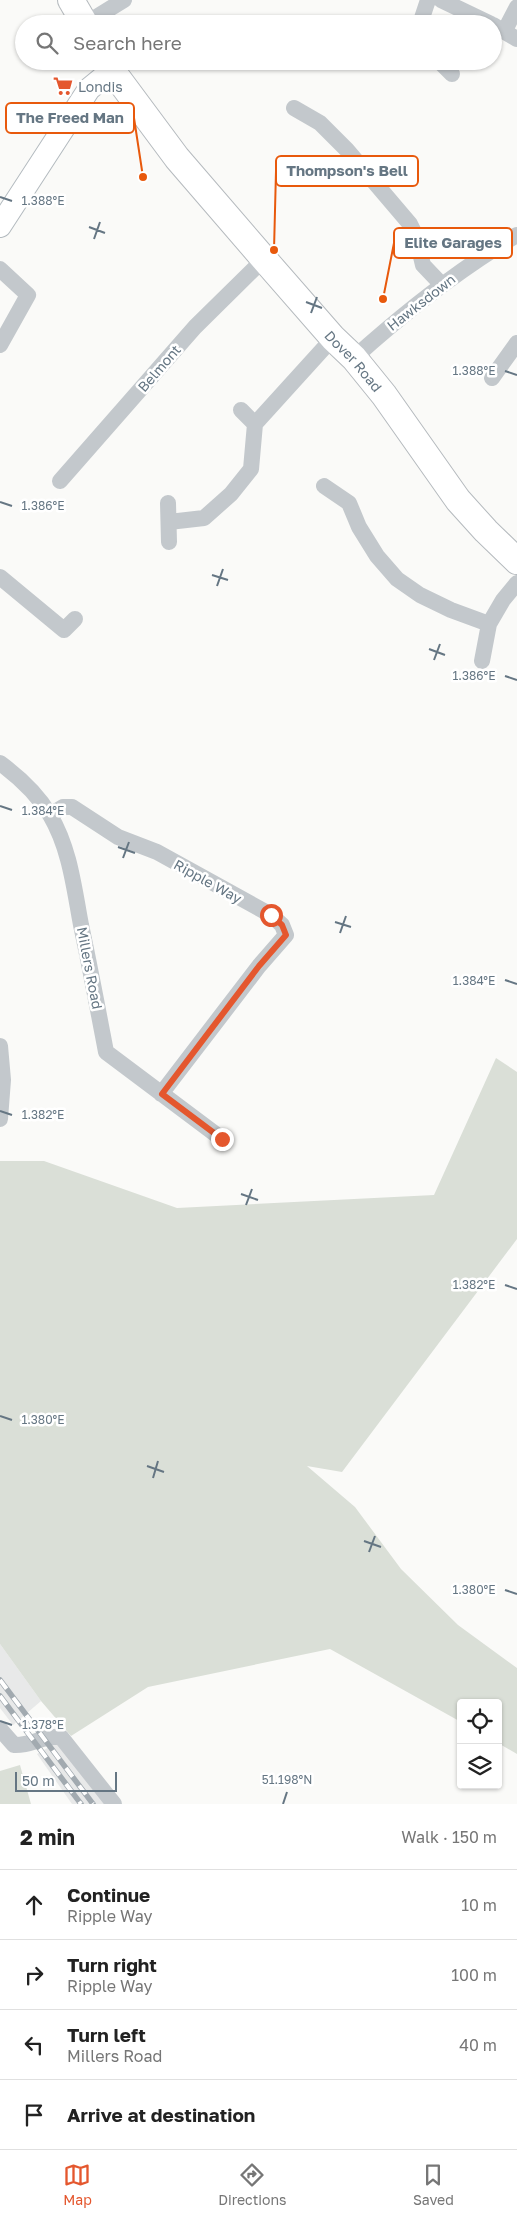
<!DOCTYPE html>
<meta charset="utf-8">
<style>
:root{--surface:#fff;--page:#f2f2f2;--text:#222;--muted:#767676;--line:#e0e0e0;--accent:#e4572e}
body{margin:0;font-family:"Golos Text",sans-serif;background:var(--page);color:var(--text)}
.controls{position:absolute;right:15px;bottom:15px;display:grid;overflow:hidden;border-radius:5px;box-shadow:0 1px 4px #0004}
.controls button{width:45px;height:45px;display:grid;place-items:center;padding:0;border:0;border-bottom:1px solid var(--line);background:var(--surface);color:var(--text);font:25px sans-serif}
.scale{position:absolute;left:15px;bottom:12px;width:102px;box-sizing:border-box;padding-left:5px;border:2px solid #657683;border-top:0;font-size:14px;line-height:18px;white-space:nowrap;color:#657683;-webkit-text-stroke:4px #fff;paint-order:stroke}
.stop{position:absolute;width:15px;height:15px;margin:-11px;border:4px solid #e4572e;border-radius:50%;background:#fff}
.stop.end{background:#e4572e;border-color:#fff;box-shadow:0 1px 5px #0008}
.list{margin:0;padding:0;list-style:none}
h2{display:flex;justify-content:space-between;align-items:center;height:65px;margin:0;padding:0 20px;font-size:21px}
h2 small{font-size:16px;font-weight:400;color:var(--muted)}
.list li{display:grid;grid-template-columns:32px 1fr auto;gap:15px;align-items:center;box-sizing:border-box;height:70px;padding:0 20px;border-top:1px solid var(--line)}
.list b{display:block;font-size:19px;white-space:nowrap}
.list p{margin:0;font-size:16px;white-space:nowrap;color:var(--muted)}
.list em{font-size:16px;font-style:normal;color:var(--muted)}
.icon{flex:none;width:28px;height:28px;fill:none;stroke:currentColor;stroke-width:2;stroke-linecap:round;stroke-linejoin:round}
.map{position:relative;flex:none;width:517px;height:1804px;overflow:hidden}
.search{position:absolute;background:var(--surface);box-shadow:0 1px 4px #0004;left:15px;right:15px;top:15px;height:55px;display:flex;align-items:center;gap:12px;box-sizing:border-box;padding:0 18px;border-radius:28px;color:var(--muted);font-size:19px}
.sheet{height:345px;background:var(--surface)}
nav{display:flex;justify-content:space-around;align-items:center;box-sizing:border-box;height:70px;border-top:1px solid var(--line);background:var(--surface);font-size:14px;color:var(--muted)}
nav a{display:grid;justify-items:center;gap:2px}
nav .on{color:var(--accent)}
.map>svg:first-child{display:block}
.built{fill:#e8e9e9}
.green{fill:#dadfd7}
.lines{fill:none;stroke-linecap:round;stroke-linejoin:round}
.secondary-casing{stroke:#b3babf;stroke-width:24}
.primary-casing{stroke:#b5babe;stroke-width:28}
.street{stroke:#c3c8cc;stroke-width:16}
.secondary{stroke:#fff;stroke-width:22}
.primary{stroke:#fff;stroke-width:26}
.rail-casing{stroke:#a2aab0;stroke-width:5.5}
.rail{stroke:#fff;stroke-width:4;stroke-dasharray:11;stroke-linecap:butt}
.route{stroke:#e4572e;stroke-width:6}
.ticks{fill:none;stroke:#657683;stroke-width:2}
.labels{text-anchor:middle;dominant-baseline:central;stroke-width:5;stroke-linejoin:round;paint-order:stroke}
.poi-label{font-size:14px;fill:#657683;stroke:#fff;text-anchor:start}
.street-label{font-size:14px;fill:#657683;stroke:#fff}
.ticks-label{font-size:12px;text-anchor:middle;fill:#657683;stroke:#fff;stroke-width:5;stroke-linejoin:round;paint-order:stroke}
.leader{fill:none;stroke:#e8590c;stroke-width:2}
.callout-dot{fill:#e8590c;stroke:#fff;stroke-width:2}
.callout{fill:#fff;stroke:#e8590c;stroke-width:2}
.callout-label{font-size:15px;text-anchor:middle;font-weight:bold;fill:#657683}
</style>
<div class="map">
<svg width="517" height="1804" viewBox="0 0 517 1804">
<rect width="100%" height="100%" fill="#fafaf8"/>
<path class="built" d="M0 1644 41 1701 13 1725 0 1708Z
M58 1742 106 1804H72L37 1754Z"/>
<path class="green" d="M496 1058 517 1072V1239L342 1472 307 1466 355 1507 401 1569 458 1625 517 1668V1754L498 1743V1703H461V1722L330 1649 148 1687 71 1736 41 1701 0 1644V1161H44L177 1208 434 1195Z
M20 1765 31 1804H0V1771Z"/>
<g class="lines">
<defs>
<path id="secondary" d="M0 226 89 89 111 71"/>
<g id="primary">
<path d="M71 0 85 24"/>
<path id="s1" d="M105 61 177 158 264 259 333 338 354 358 384 395 458 500 486 531 517 561"/>
</g>
</defs>
<use href="#secondary" class="secondary-casing"/>
<use href="#primary" class="primary-casing"/>
<path class="street" d="M441 0 491 24
M85 24 124 0
M420 24 428 0
M493 25 517 39
M505 30 517 7
M439 61 452 74
M294 108 320 123 347 150 410 224 416 236 423 265 442 285
M0 269 28 295 0 345
M354 358C405 312 458 270 517 235
M492 378 517 343
M241 410 255 424
M60 481 195 327 264 259
M324 486 349 503 359 527 377 556 397 579 420 595 451 610 489 624
M168 503 169 542
M169 522 204 518 231 494 251 469 255 424 333 338
M0 577 64 630 75 619
M482 661 489 624 503 600 517 583
M0 763C19 777 38 795 50 815 70 849 74 888 81 925 90 967 98 1010 106 1052L222 1139
M50 815 63 807H72L118 837 157 852 271 915 282 925 286 935 259 966 161 1094
M0 1046 3 1080 0 1119
M0 1729 14 1745C32 1746 43 1735 61 1737L114 1804"/>
<use href="#secondary" class="secondary"/>
<use href="#primary" class="primary"/>
<defs>
<path id="rail" d="M0 1680 93 1804
M0 1696 81 1804"/>
</defs>
<use href="#rail" class="rail-casing"/>
<use href="#rail" class="rail"/>
</g>
<g class="lines">
<path class="route" d="M222 1139 162 1094 259 966 286 935 282 925 271 915"/>
</g>
<path class="ticks" d="M0 197 12 201M89 227 105 233M94 239 100 222M306 302 322 308M311 313 317 297M505 371 517 375M0 502 12 506M212 575 228 580M217 586 223 569M429 649 445 655M434 660 440 644M505 676 517 680M0 806 12 810M118 847 135 853M123 858 129 842M335 922 351 927M340 933 346 916M505 980 517 984M0 1111 12 1115M241 1194 258 1200M246 1205 252 1189M505 1285 517 1289M0 1416 12 1420M147 1466 164 1472M153 1478 158 1461M364 1541 381 1547M369 1552 375 1536M505 1590 517 1594M0 1721 12 1725M283 1804 287 1792"/>
<defs>
<symbol id="supermarket-bare" viewBox="-9 -9 18 18"><path d="M-6-5.5h2.5l.6 2H6L4.5 2H-2.5L-4.4-4H-6ZM-1.5 3.2a1.3 1.3 0 1 0 .1 0ZM3 3.2a1.3 1.3 0 1 0 .1 0Z" fill="#e4572e" stroke="#fff" stroke-width="2.5" paint-order="stroke"/></symbol>
</defs>
<g fill-rule="evenodd">
<use href="#supermarket-bare" x="49" y="72" width="28" height="28"/>
</g>
<g class="labels">
<g class="poi-label">
<text x="78" y="86">Londis</text>
</g>
<g class="street-label">
<text transform="translate(421 302) rotate(-38)">Hawksdown</text>
<text stroke="none"><textPath href="#s1" startOffset="390">Dover Road</textPath></text>
<text transform="translate(159 368) rotate(-49)">Belmont</text>
<text transform="translate(208 881) rotate(29)">Ripple Way</text>
<text transform="translate(90 968) rotate(79)">Millers Road</text>
</g>
</g>
<g class="ticks-label">
<text x="43" y="205">1.388°E</text>
<text x="474" y="375">1.388°E</text>
<text x="43" y="510">1.386°E</text>
<text x="474" y="680">1.386°E</text>
<text x="43" y="815">1.384°E</text>
<text x="474" y="985">1.384°E</text>
<text x="43" y="1119">1.382°E</text>
<text x="474" y="1289">1.382°E</text>
<text x="43" y="1424">1.380°E</text>
<text x="474" y="1594">1.380°E</text>
<text x="43" y="1729">1.378°E</text>
<text x="287" y="1784">51.198°N</text>
</g>
<path class="leader" d="M143 177L134 118M274 250L276 171M383 299L394 243"/>
<g class="callout-dot">
<circle cx="143" cy="177" r="5"/>
<circle cx="274" cy="250" r="5"/>
<circle cx="383" cy="299" r="5"/>
</g>
<g class="callout">
<rect x="6" y="103" width="128" height="30" rx="5"/>
<rect x="276" y="156" width="142" height="30" rx="5"/>
<rect x="394" y="228" width="118" height="30" rx="5"/>
</g>
<g class="callout-label">
<text x="70" y="123">The Freed Man</text>
<text x="347" y="176">Thompson's Bell</text>
<text x="453" y="248">Elite Garages</text>
</g>
</svg>
<div class="controls">
<button><svg class="icon" aria-label="locate" viewBox="0 0 24 24"><circle cx="12" cy="12" r="6"/><path d="M12 2v4M12 18v4M2 12h4M18 12h4"/></svg></button>
<button><svg class="icon" aria-label="layers" viewBox="0 0 24 24"><path d="M12 4l9 5-9 5-9-5zM3 14l9 5 9-5"/></svg></button>
</div>
<div class="scale">50 m</div>
<div class="stop" style="left:271px;top:915px"></div>
<div class="stop end" style="left:222px;top:1139px"></div>
<div class="search"><svg class="icon" aria-label="search" viewBox="0 0 24 24"><circle cx="10" cy="10" r="6"/><path d="M15 15l6 6"/></svg>Search here</div>
</div>
<section class="sheet">
<h2>2 min<small>Walk · 150 m</small></h2>
<ul class="list">
<li><svg class="icon" aria-label="ahead" viewBox="0 0 24 24"><path d="M12 20V5M6 11l6-6 6 6"/></svg><div><b>Continue</b><p>Ripple Way</p></div><em>10 m</em></li>
<li><svg class="icon" aria-label="right" viewBox="0 0 24 24"><path d="M7 20v-9h11M14 6l5 5-5 5"/></svg><div><b>Turn right</b><p>Ripple Way</p></div><em>100 m</em></li>
<li><svg class="icon" aria-label="left" viewBox="0 0 24 24"><path d="M17 20v-9H6M10 6l-5 5 5 5"/></svg><div><b>Turn left</b><p>Millers Road</p></div><em>40 m</em></li>
<li><svg class="icon" aria-label="arrive" viewBox="0 0 24 24"><path d="M6 21V4h12l-3 4 3 4H6"/></svg><div><b>Arrive at destination</b></div></li>
</ul>
</section>
<nav>
<a class="on"><svg class="icon" aria-label="map" viewBox="0 0 24 24"><path d="M3 6l6-2 6 2 6-2v14l-6 2-6-2-6 2zM9 4v14M15 6v14"/></svg>Map</a>
<a><svg class="icon" aria-label="directions" viewBox="0 0 24 24"><path d="M12 3l9 9-9 9-9-9zM9 14v-3h6M13 9l2 2-2 2"/></svg>Directions</a>
<a><svg class="icon" aria-label="saved" viewBox="0 0 24 24"><path d="M7 4h10v16l-5-4-5 4z"/></svg>Saved</a>
</nav>
